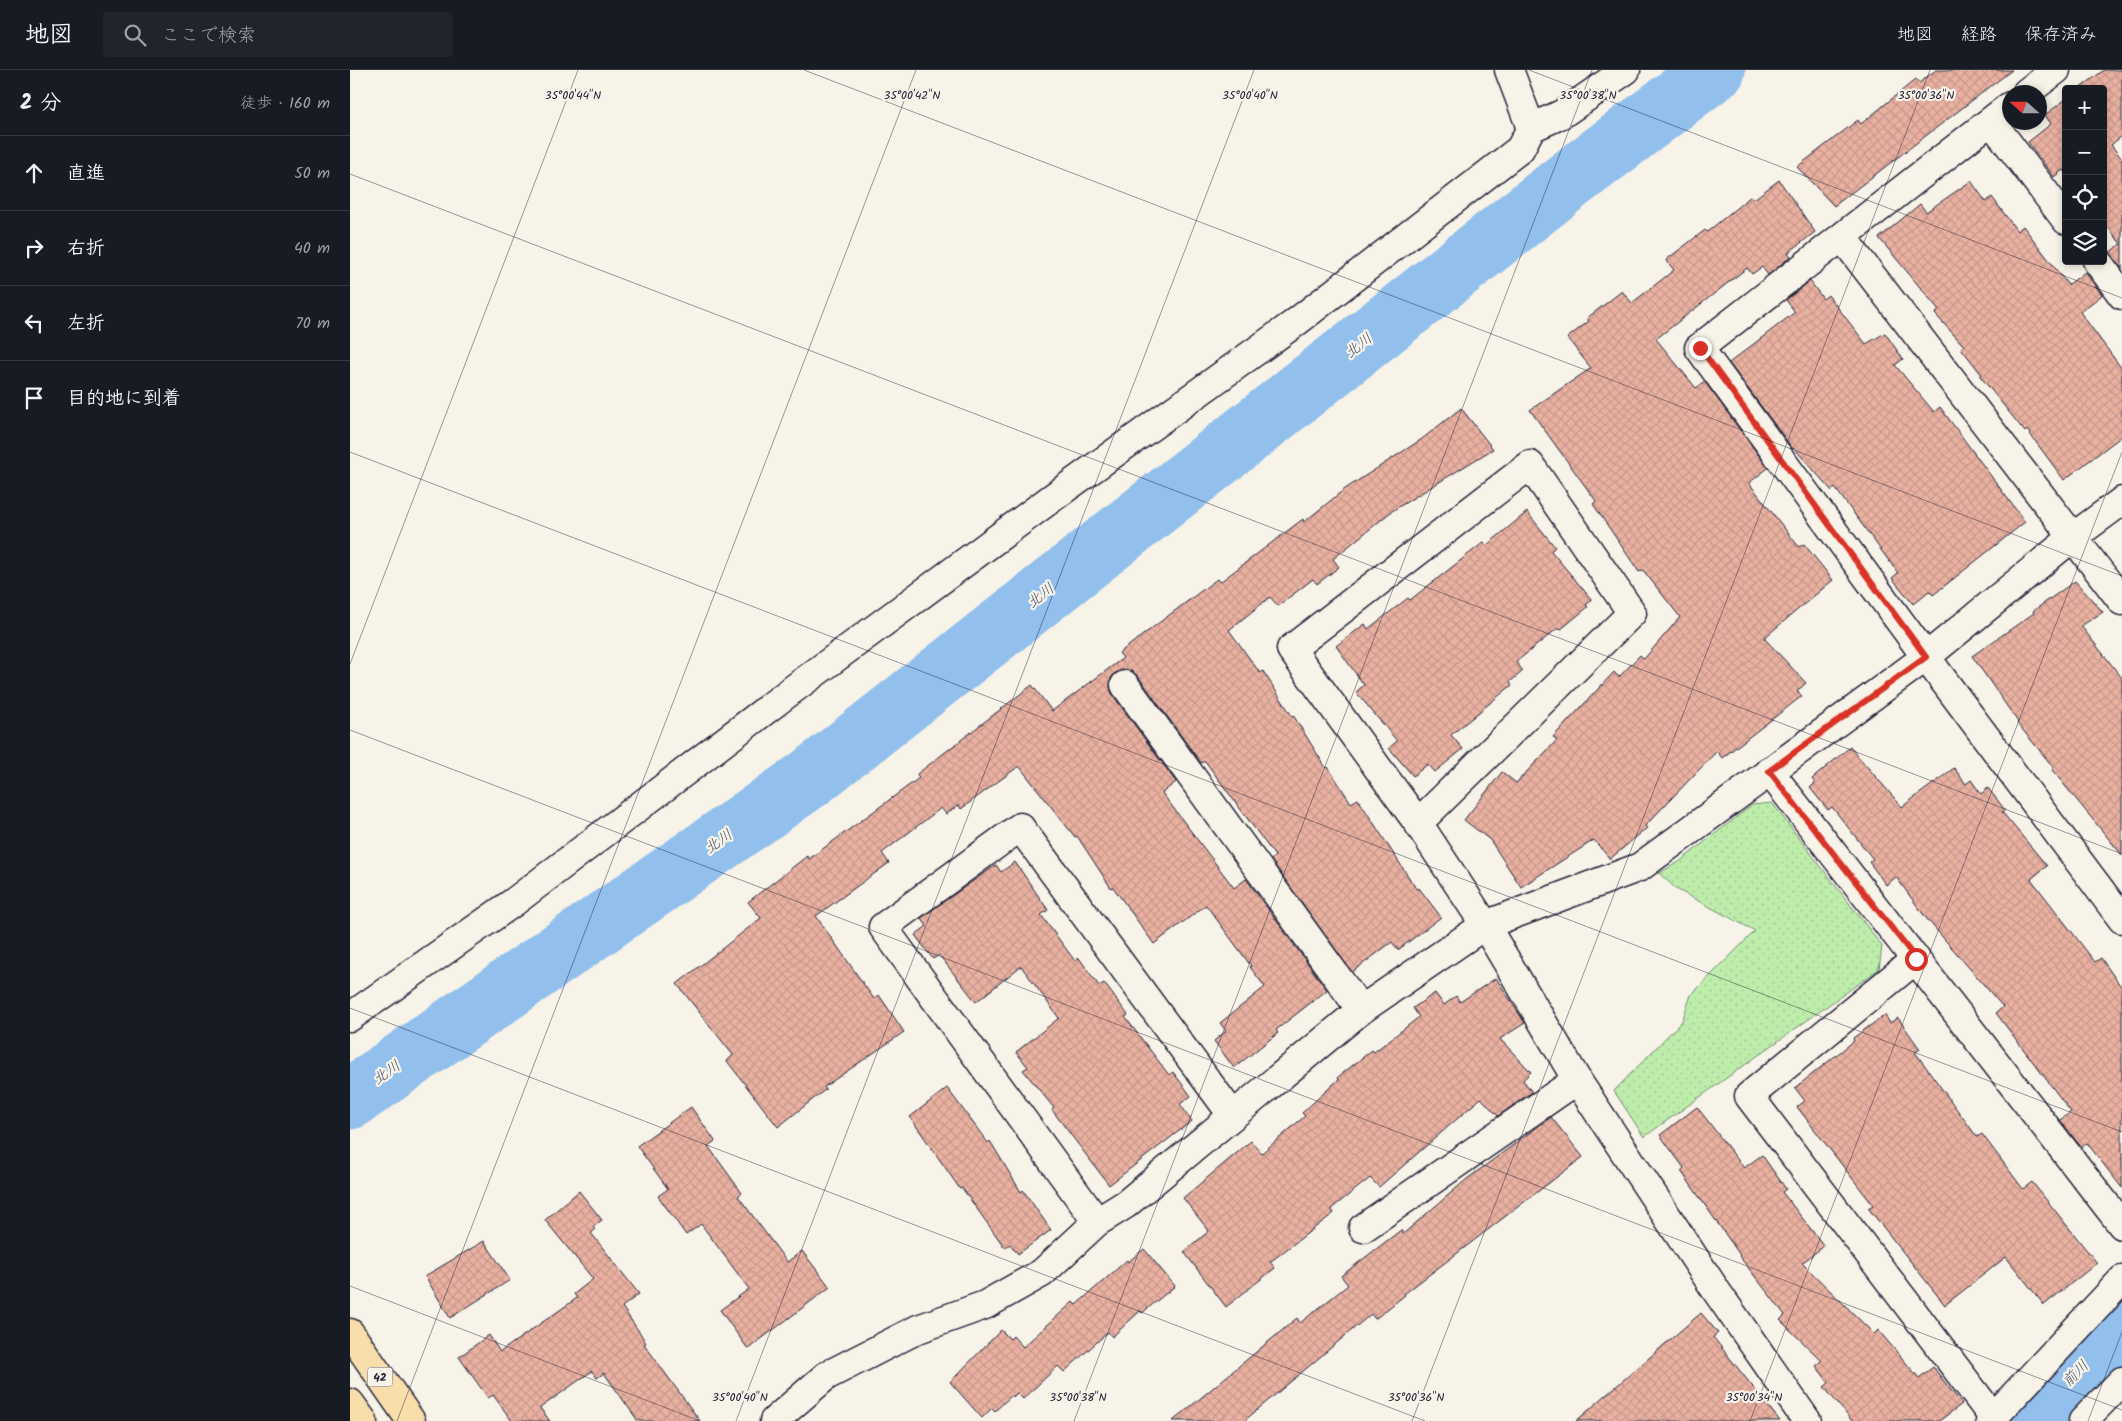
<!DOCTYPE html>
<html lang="ja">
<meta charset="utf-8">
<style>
:root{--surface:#171b24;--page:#20242c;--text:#f1f3f6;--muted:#9ea1a6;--line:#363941}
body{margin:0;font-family:Kalam,"Klee One",sans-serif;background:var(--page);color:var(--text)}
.controls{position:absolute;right:15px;top:15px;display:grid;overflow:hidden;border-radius:5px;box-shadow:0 2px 8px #0003}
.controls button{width:45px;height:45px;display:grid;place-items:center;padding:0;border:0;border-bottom:1px solid var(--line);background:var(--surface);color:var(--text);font:25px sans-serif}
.compass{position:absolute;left:1652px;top:15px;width:45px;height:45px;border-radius:50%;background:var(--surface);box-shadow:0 2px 8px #0003;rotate:291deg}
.stop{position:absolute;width:15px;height:15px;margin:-11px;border:4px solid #d93025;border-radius:50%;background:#fff}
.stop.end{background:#d93025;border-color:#fff;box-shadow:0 1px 5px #0008}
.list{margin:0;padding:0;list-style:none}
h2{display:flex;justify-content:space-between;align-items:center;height:65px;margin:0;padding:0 20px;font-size:21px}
h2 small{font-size:16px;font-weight:400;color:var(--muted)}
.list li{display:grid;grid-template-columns:32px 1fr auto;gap:15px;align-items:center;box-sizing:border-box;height:75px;padding:0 20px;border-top:1px solid var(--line)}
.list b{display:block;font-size:19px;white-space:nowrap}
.list em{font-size:16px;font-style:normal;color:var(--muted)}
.icon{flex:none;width:28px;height:28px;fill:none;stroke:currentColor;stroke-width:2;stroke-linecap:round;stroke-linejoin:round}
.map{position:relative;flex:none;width:1772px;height:1351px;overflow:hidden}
header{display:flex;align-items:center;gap:30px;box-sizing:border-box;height:70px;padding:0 25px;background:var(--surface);border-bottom:1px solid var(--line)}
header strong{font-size:24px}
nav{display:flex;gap:28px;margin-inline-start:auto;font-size:18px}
.search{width:350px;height:45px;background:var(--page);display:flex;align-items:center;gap:12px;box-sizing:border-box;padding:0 18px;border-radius:5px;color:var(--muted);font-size:19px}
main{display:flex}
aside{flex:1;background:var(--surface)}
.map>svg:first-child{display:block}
.park{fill:url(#park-dots);stroke:#708873}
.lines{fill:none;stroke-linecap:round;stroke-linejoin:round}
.river{stroke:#92bfec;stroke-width:61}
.building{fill:url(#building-cross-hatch);stroke:#22223b}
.street-casing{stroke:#22223b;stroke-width:31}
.primary-casing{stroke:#22223b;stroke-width:31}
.street{stroke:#f7f3e8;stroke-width:28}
.primary{stroke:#f8deab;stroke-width:28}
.route{stroke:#d93025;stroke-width:6}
.ticks{fill:none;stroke:#22223b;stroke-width:1;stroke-opacity:0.45}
.labels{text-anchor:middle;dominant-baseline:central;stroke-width:4.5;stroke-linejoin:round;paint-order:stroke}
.shield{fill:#f7f3e8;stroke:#62616f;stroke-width:1}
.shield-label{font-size:12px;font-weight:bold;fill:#22223b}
.water-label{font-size:15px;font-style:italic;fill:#445170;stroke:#f7f3e8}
.ticks-label{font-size:12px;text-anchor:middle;fill:#22223b;stroke:#f7f3e8;stroke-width:4.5;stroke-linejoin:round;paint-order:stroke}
</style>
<header>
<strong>地図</strong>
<div class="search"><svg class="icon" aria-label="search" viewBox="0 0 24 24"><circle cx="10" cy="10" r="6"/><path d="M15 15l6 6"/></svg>ここで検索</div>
<nav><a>地図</a><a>経路</a><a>保存済み</a></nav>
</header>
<main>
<aside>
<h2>2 分<small>徒歩 · 160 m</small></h2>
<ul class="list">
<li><svg class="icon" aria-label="ahead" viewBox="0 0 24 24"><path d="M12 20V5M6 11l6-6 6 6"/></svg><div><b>直進</b></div><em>50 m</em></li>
<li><svg class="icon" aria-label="right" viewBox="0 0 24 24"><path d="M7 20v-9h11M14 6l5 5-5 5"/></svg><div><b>右折</b></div><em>40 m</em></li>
<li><svg class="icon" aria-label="left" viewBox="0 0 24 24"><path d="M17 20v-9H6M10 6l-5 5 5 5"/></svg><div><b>左折</b></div><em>70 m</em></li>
<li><svg class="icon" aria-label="arrive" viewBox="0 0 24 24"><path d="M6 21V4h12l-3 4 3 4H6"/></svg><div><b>目的地に到着</b></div></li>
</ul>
</aside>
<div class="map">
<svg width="1772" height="1351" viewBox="0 0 1772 1351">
<defs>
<pattern id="park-dots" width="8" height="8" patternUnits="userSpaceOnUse" patternTransform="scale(1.25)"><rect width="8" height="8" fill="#beedab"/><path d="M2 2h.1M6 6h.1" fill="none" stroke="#a3cb94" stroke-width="1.8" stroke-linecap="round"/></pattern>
<pattern id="building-cross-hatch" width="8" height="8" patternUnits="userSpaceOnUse" patternTransform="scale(1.25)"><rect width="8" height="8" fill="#e9b1a1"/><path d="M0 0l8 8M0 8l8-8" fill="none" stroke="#c8988c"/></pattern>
</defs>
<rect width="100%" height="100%" fill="#f7f3e8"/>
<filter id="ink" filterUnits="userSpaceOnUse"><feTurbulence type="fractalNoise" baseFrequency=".02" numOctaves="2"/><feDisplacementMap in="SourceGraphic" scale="10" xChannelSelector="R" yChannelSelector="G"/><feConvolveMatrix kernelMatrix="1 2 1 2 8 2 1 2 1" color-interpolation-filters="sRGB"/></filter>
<g filter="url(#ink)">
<path class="park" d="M1422 733 1532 876 1529 899 1294 1067 1264 1021 1332 951 1341 925 1405 861 1326 819 1309 803 1329 792 1402 735Z"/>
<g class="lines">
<path class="river" d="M0 1029 459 709 1217 112 1365 0
M1679 1351 1772 1257"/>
</g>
<path class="building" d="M1586 0H1662L1484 136 1447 97 1508 50 1511 54 1566 9 1569 13Z
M1754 0H1772V66L1761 75 1772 89V199L1760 182 1771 174 1753 151V19H1729Z
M1716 29V104L1713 100 1704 107 1678 72 1701 54 1695 45Z
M1429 110 1465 162 1438 183 1441 186 1418 205 1412 197 1402 204 1397 198 1306 269 1346 318 1355 312 1418 398 1399 413 1449 477 1454 474 1483 510 1414 568 1456 613 1447 621 1452 626 1372 688 1367 681 1295 756 1297 758 1260 789 1244 770 1171 817 1140 770 1114 750 1152 702 1166 713 1207 670 1203 667 1264 602 1269 607 1290 585 1294 589 1330 547 1293 500 1289 502 1243 434 1246 431 1180 340 1241 298 1217 268 1239 251 1237 248 1272 221 1282 233 1324 200 1316 190 1355 160 1357 162 1401 126 1404 129Z
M1621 111 1636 132 1642 127 1667 161 1673 156 1718 215 1735 202 1752 225 1730 242 1772 299V366L1714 410 1677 360 1675 362 1630 306 1632 305 1611 278 1614 276 1585 244 1589 240 1529 168 1570 134 1576 142Z
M1460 211 1473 229 1478 225 1516 274 1535 263 1553 289 1545 295 1584 342 1590 337 1675 452 1583 525 1579 521 1563 534 1542 508 1548 503 1485 418 1482 421 1444 378 1443 379 1379 293 1445 242 1436 230Z
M1111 338 1143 379 1042 441 983 489 989 497 967 514 963 509 928 536 920 527 879 560 910 603 913 601 942 646 943 645 976 698 978 697 1001 733 1008 729 1067 820 1069 818 1091 847 1048 880 1042 872 1002 902 921 790 925 786 855 691 851 693 788 606 781 601 773 600 765 603 761 608 760 617 762 624 826 712 812 723 884 818 896 809 977 920 926 960 928 963 884 998 864 971 876 961 870 953 915 917 900 897 901 896 856 835 804 874 763 817 761 818 727 766 725 767 669 696 611 739 609 735 596 744 591 738 532 783 539 793 466 846 524 929 529 925 554 962 474 1017 476 1019 428 1057 377 991 383 985 327 914 411 848 398 832 457 786 459 789 569 708 567 704 682 615 702 641 773 588 769 583 867 509 870 512 953 449 954 452 995 419 1072 369Z
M1177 442 1205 477 1201 481 1242 530 1236 535 1238 537 1210 560 1208 558 1166 592 1173 601 1160 612 1162 615 1101 665 1113 679 1085 702 1078 694 1063 706 1039 678 1047 671 1006 622 1014 615 986 576 1015 554 1018 559 1058 528 1060 530 1134 472 1137 475Z
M1725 511 1753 542 1731 556 1772 608V785L1702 700 1704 698 1667 653 1668 652 1622 586 1684 543 1683 541Z
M1500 677 1552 737 1604 698 1616 714 1621 710 1631 724 1638 718 1655 740 1652 742 1697 796 1681 809 1745 892 1751 888 1772 918V1118L1737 1073 1731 1077 1710 1050 1721 1042 1646 943 1653 937 1576 848 1546 807 1536 815 1519 792 1523 789 1482 737 1478 740 1460 718 1465 713 1462 709Z
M665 792 698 840 691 845 725 891 729 888 749 916 754 913 778 945 775 947 819 1005 823 1002 841 1026 830 1034 842 1051 759 1115 702 1040 704 1038 673 1000 678 997 666 982 709 948 671 896 626 932 589 885 583 889 565 865 577 856 571 848 606 823 646 795 651 802Z
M1146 908 1175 953 1150 969 1181 1002 1173 1010 1182 1022 1148 1046 1131 1028 1029 1117 1020 1108 981 1139 984 1143 920 1192 925 1198 876 1237 834 1182 859 1161 833 1128 901 1071 912 1083 955 1046 952 1043 989 1009 988 1007 1022 980 1024 982 1069 947 1063 938 1085 923 1094 935 1106 926 1110 932Z
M1535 945 1540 953 1548 948 1570 979 1565 982 1627 1067 1632 1064 1673 1119 1682 1112 1747 1193 1694 1235 1656 1187 1595 1235 1518 1138 1523 1135 1447 1037 1455 1031 1445 1018 1504 971 1503 968Z
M597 1018 638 1073 640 1071 671 1122 673 1120 701 1160 668 1184 660 1174 655 1178 612 1118 610 1119 560 1047Z
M341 1037 365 1071 358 1076 392 1123 388 1126 437 1192 452 1181 480 1217 398 1279 370 1240 399 1219 351 1154 336 1165 308 1126 318 1119 287 1076Z
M1347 1037 1394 1098 1412 1085 1436 1119 1432 1122 1474 1176 1452 1193 1524 1264 1528 1260 1569 1308 1583 1297 1612 1334 1589 1351H1502L1474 1317 1479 1313 1466 1296 1472 1291 1430 1250 1435 1245 1389 1186 1390 1185 1331 1101 1334 1098 1310 1065Z
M1201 1047 1233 1087 1054 1224 1055 1225 1025 1249 1021 1244 894 1351H823L947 1248 950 1253 998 1215 991 1206 1051 1160 1053 1164 1117 1109Z
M229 1121 252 1150 243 1157 245 1160 241 1163 289 1224 272 1237 290 1263 296 1273 294 1274 350 1351H288L254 1303 247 1308 242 1301 190 1338 200 1351H162L143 1325 138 1328 109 1287 139 1265 150 1282 227 1228 224 1224 243 1209 195 1150Z
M134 1171 160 1210 100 1248 75 1206Z
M794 1179 825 1216 792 1243 790 1241 762 1267 758 1262 714 1302 708 1296 673 1329 667 1323 663 1327 662 1325 645 1341 642 1338 632 1348 600 1312 651 1260 660 1269 663 1266 673 1277 723 1232 726 1235 777 1190 778 1192Z
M1351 1243 1368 1263 1363 1267 1430 1351H1226Z"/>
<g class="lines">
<defs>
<path id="street" d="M1159 0 1181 58
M1677 22 1706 0
M1660 36 1349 278 1576 587 1772 849
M1641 51 1716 150
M1492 167 1772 531
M1747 191 1772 225
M775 615 1011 940
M1419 701 1772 1155
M1068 753 1282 543 1180 395 941 579 1068 753 1135 855 1227 1010 1367 1222 1457 1351
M1566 889 1399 1026 1646 1351
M0 947 164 832 442 620 702 428 945 253 1170 79 1181 58 1212 44 1276 0
M747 1152 533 857 670 757 883 1046
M1013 1158 1227 1010
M424 1351 476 1306 568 1259 635 1235 692 1203 747 1152 776 1134 1011 940 1135 855 1290 797 1576 587 1723 467 1772 431
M1640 1351 1772 1210
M1733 1351 1772 1311"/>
<path id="primary" d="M0 1263 61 1351
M0 1333 13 1351"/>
</defs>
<use href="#street" class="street-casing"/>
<use href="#primary" class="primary-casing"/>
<use href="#street" class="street"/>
<use href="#primary" class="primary"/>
</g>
</g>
<g class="lines" filter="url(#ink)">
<path class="route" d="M1350 278 1576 587 1419 701 1566 889"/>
</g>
<path class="ticks" d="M454 0 1772 506M1179 0 1772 228M0 104 1772 784M0 382 1772 1062M0 594 228 0M0 660 1772 1340M0 938 1075 1351M0 1216 350 1351M47 1351 566 0M386 1351 904 0M724 1351 1242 0M1062 1351 1580 0M1400 1351 1772 382M1738 1351 1772 1262"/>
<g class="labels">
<rect class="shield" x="17.5" y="1297.5" width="25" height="19" rx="4"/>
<g class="shield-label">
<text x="30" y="1307">42</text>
</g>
<g class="water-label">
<text transform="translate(1009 276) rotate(-38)">北川</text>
<text transform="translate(691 526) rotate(-38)">北川</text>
<text transform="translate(369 772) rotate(-35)">北川</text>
<text transform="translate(37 1003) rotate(-35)">北川</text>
<text transform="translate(1726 1304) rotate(-45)">前川</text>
</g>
</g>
<g class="ticks-label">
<text x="223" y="29">35°00'44"N</text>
<text x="562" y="29">35°00'42"N</text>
<text x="900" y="29">35°00'40"N</text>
<text x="1238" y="29">35°00'38"N</text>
<text x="1576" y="29">35°00'36"N</text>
<text x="390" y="1331">35°00'40"N</text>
<text x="728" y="1331">35°00'38"N</text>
<text x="1066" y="1331">35°00'36"N</text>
<text x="1404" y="1331">35°00'34"N</text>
</g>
</svg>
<div class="controls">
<button>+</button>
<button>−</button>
<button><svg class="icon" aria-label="locate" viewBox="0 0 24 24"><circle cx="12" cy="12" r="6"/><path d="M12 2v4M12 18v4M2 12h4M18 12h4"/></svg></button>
<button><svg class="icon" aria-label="layers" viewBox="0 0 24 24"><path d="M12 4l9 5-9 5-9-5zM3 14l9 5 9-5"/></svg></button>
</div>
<svg class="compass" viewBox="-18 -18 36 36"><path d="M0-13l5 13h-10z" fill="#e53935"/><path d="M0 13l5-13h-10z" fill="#9ea1a6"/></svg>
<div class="stop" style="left:1566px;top:889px"></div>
<div class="stop end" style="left:1350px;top:278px"></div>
</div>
</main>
